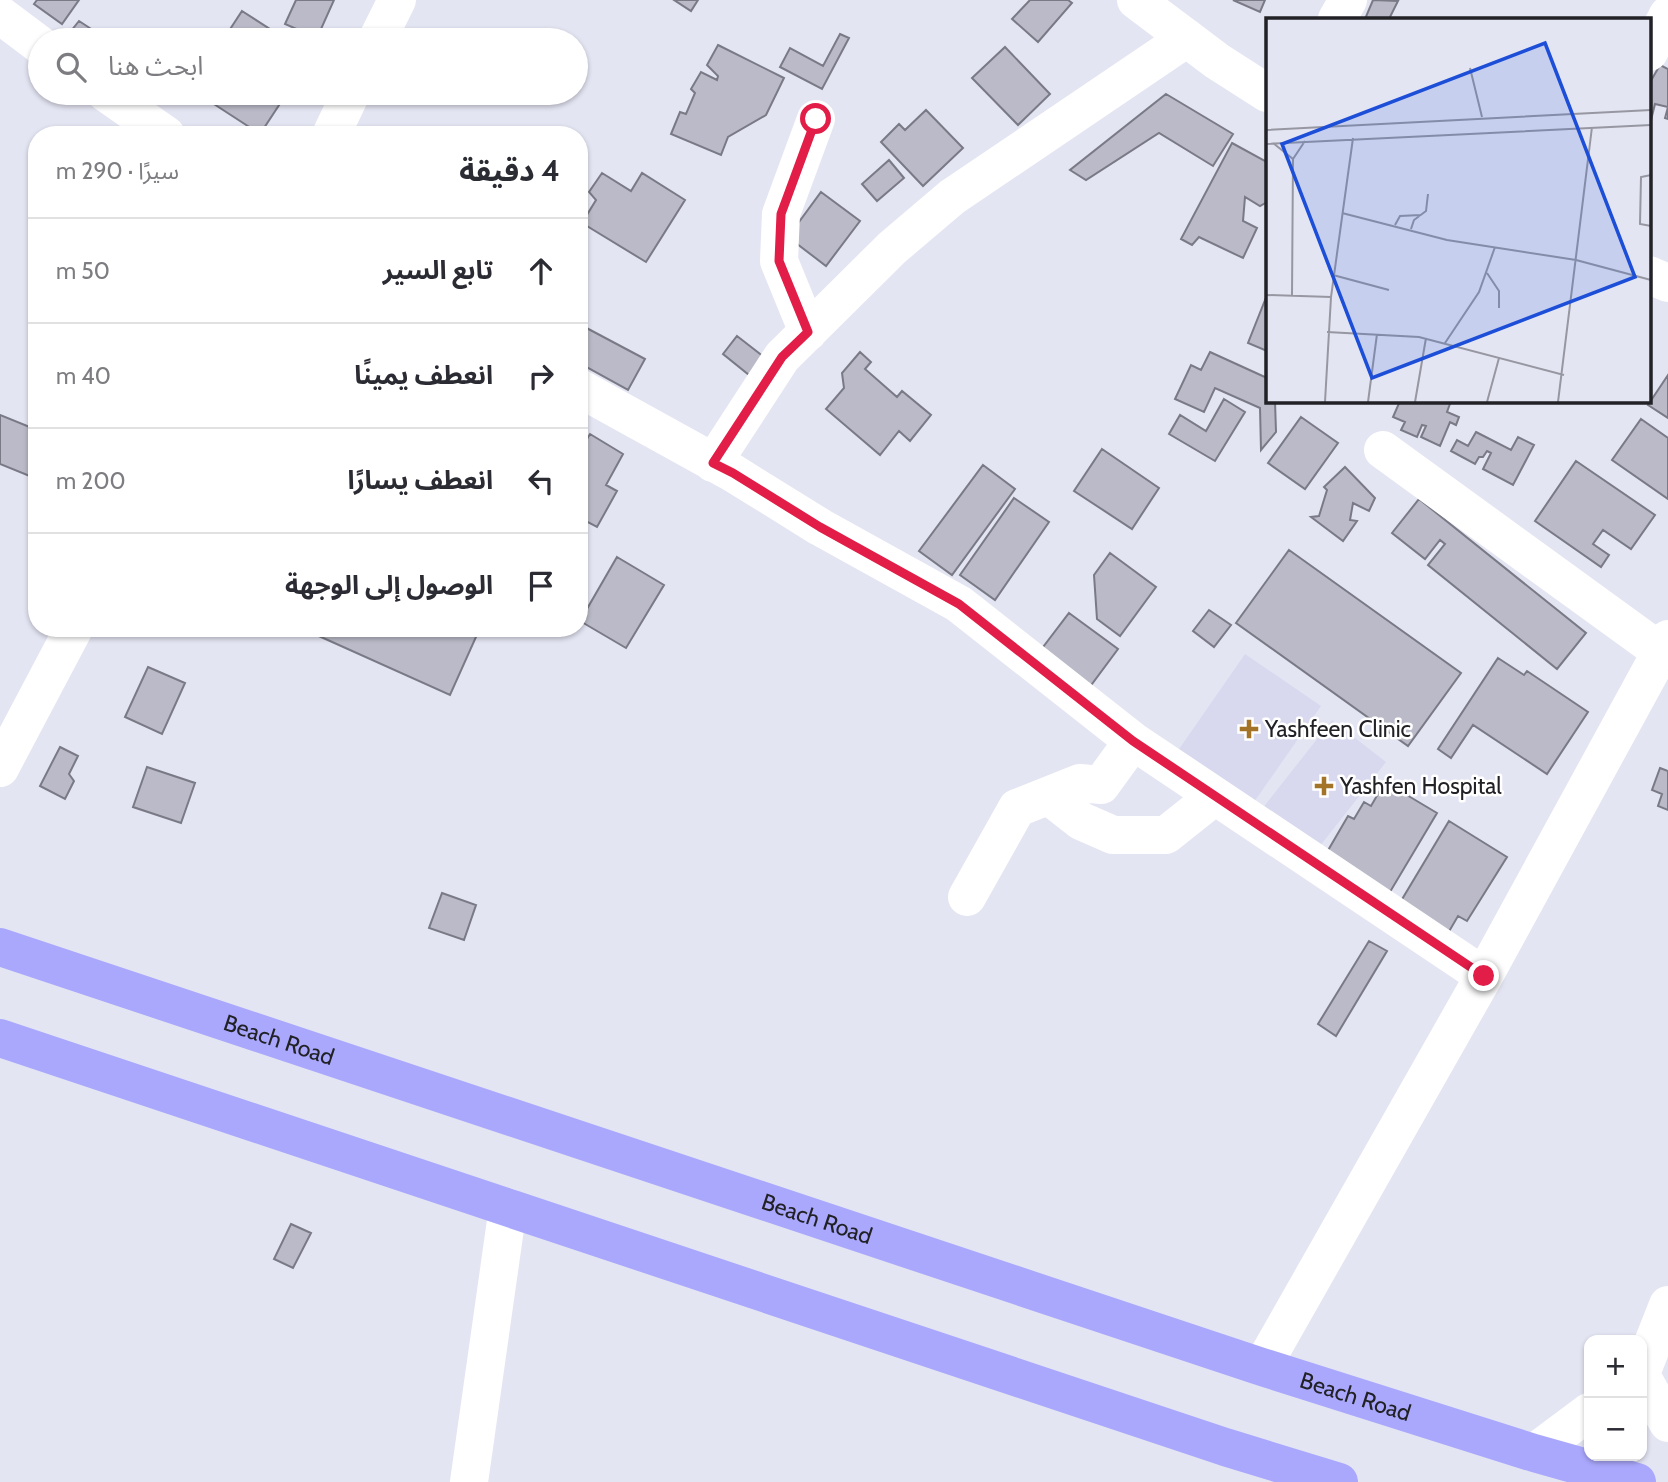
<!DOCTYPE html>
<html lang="ar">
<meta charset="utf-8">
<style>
:root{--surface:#fff;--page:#f7f7f7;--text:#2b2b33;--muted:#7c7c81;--line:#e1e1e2}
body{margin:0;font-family:Cabin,"Noto Sans Arabic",sans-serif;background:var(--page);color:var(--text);direction:rtl}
.controls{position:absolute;right:21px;bottom:21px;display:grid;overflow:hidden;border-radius:14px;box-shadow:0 2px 5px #0004}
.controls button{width:63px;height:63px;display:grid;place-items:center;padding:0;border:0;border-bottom:2px solid var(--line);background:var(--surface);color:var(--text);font:35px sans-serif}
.stop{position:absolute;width:21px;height:21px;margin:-16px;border:5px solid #e11d48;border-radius:50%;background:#fff}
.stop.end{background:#e11d48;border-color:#fff;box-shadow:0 2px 7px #0008}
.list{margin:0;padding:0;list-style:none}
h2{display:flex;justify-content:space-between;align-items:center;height:91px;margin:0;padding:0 28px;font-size:30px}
h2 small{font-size:23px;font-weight:400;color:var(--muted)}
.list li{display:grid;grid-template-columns:46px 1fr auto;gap:21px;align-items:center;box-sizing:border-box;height:105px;padding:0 28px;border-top:2px solid var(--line)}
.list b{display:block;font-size:26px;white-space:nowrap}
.list em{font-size:23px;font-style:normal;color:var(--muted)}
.icon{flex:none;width:38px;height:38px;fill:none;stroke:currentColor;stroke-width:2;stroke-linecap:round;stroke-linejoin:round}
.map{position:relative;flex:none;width:1668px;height:1482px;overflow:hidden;direction:ltr}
.search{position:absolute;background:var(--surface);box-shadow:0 2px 5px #0004;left:28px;top:28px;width:560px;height:77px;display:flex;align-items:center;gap:18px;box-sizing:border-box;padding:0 24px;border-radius:38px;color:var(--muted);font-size:26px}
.panel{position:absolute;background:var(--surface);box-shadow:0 2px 5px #0004;left:28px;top:126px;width:560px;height:511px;border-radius:28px;direction:rtl}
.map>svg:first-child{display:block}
.built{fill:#d8d9ee}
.building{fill:#babac8;stroke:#797a86;stroke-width:2}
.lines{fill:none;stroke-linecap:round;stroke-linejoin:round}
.minor{stroke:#fff;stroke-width:38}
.highway{stroke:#aaa8fd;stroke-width:38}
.route{stroke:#e11d48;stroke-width:9}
.poi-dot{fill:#a37327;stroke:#fff;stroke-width:2.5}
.labels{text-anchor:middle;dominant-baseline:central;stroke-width:5;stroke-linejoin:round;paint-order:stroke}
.poi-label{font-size:23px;fill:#212126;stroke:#fff;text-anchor:start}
.street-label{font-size:23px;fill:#212126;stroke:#fff}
.inset-road{fill:none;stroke:#9697a1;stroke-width:2}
.view{fill:#1d4ed8;fill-opacity:0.15;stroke:#1d4ed8;stroke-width:3.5}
.inset-edge{fill:none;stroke:#212126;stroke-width:3.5}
</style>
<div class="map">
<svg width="1668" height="1482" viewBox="0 0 1668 1482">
<rect width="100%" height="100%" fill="#e4e5f3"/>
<path class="built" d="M1245 654 1321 706 1252 805 1177 752Z
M1332 720 1386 762 1316 851 1262 809Z"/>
<path class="building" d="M37 0H79L62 24 34 4Z
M296 0H334L317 38 285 24Z
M674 0H698L691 11Z
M1030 0H1068L1072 3 1038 42 1012 19Z
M1233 0H1265L1260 12Z
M1373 0 1398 1 1389 19H1365Z
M242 11 287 40H223Z
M79 21 108 40H84L71 31Z
M840 34 849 38 822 89 780 67 790 48 823 66Z
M718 45 784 78 766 115 728 137 721 155 671 134 680 112 686 114 695 93 691 89 701 72 717 80 718 76 707 65Z
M1005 47 1050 94 1018 125 972 78Z
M1660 65 1668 69V119L1665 118 1668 107 1655 104 1649 128V84Z
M197 93H287L260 134Z
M1166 94 1233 134 1213 166 1159 133 1086 180 1070 170Z
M926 110 963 148 923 186 881 142 899 124 905 130Z
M1232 143 1267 162V202L1260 206 1245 197 1243 221 1257 228 1243 258 1199 237 1192 245 1181 239Z
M889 160 904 178 877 201 862 184Z
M602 173 631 191 642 173 685 200 646 262 582 223 596 200 589 192Z
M821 192 860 221 826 266 788 237Z
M1267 295V351L1248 343Z
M579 324 645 359 628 390 579 363Z
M737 336 768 360 754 379 723 354Z
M860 352 871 362 865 369 897 397 902 391 931 415 910 441 899 431 880 455 826 409 844 388 842 373Z
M1210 352 1267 378V401H1275L1276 432 1261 450 1260 408 1215 388 1204 412 1175 399 1191 365 1201 370Z
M1668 375V418L1648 405Z
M1224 399 1245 412 1215 461 1169 434 1180 415 1206 431Z
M1400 401H1451L1447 412 1459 417 1456 425 1450 422 1440 446 1421 437 1426 426 1422 425 1417 437 1401 430 1405 422 1393 417Z
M0 415 37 430V479L0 464Z
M1301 417 1338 443 1305 489 1268 463Z
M1641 419 1668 438V499L1612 460Z
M1476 432 1511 450 1518 437 1534 445 1513 485 1483 469 1491 453 1487 451 1483 457H1479L1475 464 1451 451 1457 440 1468 446Z
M590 434 623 454 606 485 617 491 597 527 586 521 583 527 579 524V452Z
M1102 449 1159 488 1132 529 1074 491Z
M1576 461 1655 515 1631 549 1603 530 1593 544 1609 555 1601 567 1535 521Z
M983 465 1015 489 952 575 919 551Z
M1345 467 1375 498 1369 511 1353 503 1350 520 1357 521 1343 541 1311 517 1319 516 1327 490 1324 487Z
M1014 498 1049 522 995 600 960 575Z
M1419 499 1586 633 1557 669 1428 565 1445 544 1440 540 1425 559 1392 533Z
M1289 550 1461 673 1408 746 1236 623Z
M1110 553 1156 587 1120 636 1097 619 1094 575Z
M617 557 664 585 626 648 580 621Z
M1209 610 1231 625 1214 647 1193 631Z
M1069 613 1118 649 1086 692 1037 655Z
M301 628H480L450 695Z
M1498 658 1524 675 1527 671 1588 712 1547 774 1473 725 1451 758 1438 749Z
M148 667 185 683 162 734 125 717Z
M60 747 78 756 69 774 74 781 65 799 40 786Z
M147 767 195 783 181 823 133 807Z
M1660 768 1668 771V810L1658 806 1662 794 1652 790Z
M1385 782 1437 813 1387 897 1323 859 1348 816 1354 819 1364 802 1371 806Z
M1449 821 1507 857 1467 921 1458 916 1447 935 1398 906Z
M442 893 476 905 464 940 429 928Z
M1369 941 1387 951 1336 1036 1318 1024Z
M291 1224 311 1233 293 1268 274 1259Z"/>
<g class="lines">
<path class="minor" d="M1136 0 1217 61 1267 93
M0 15 40 45
M1337 19 1348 0
M377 40 397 0
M1649 52 1668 15
M106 93 166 135
M331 135 351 93
M1649 275 1668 283
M808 332 779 261 781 214 816 119
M579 388 733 473 820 527 959 604 1133 741 1484 976
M1383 450 1661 652
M713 463 782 357 892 248 952 197 1187 38
M0 768 74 628
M1049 796 1081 821 1113 835H1166L1215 796
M967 897 1017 808 1080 783 1101 785 1133 741
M1262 1367 1484 976 1668 639
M1642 1371 1668 1305
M1642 1377 1668 1423
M1534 1453 1589 1412
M469 1482 508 1207"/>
<g class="highway">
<path id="s1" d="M0 947 1262 1367 1534 1453 1637 1482"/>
<path d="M0 1038 1225 1447 1339 1482"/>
</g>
</g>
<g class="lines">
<path class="route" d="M816 119 781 214 779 261 808 332 782 357 713 463 733 473 820 527 959 604 1133 741 1484 976"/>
</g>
<g class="poi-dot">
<path d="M1245.5 718.5h7v7h7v7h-7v7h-7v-7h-7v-7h7z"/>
<path d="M1320.5 775.5h7v7h7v7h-7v7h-7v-7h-7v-7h7z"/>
</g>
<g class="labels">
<g class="poi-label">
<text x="1265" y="729">Yashfeen Clinic</text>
<text x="1340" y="786">Yashfen Hospital</text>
</g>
<g class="street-label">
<text stroke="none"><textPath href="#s1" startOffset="294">Beach Road</textPath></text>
<text stroke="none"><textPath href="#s1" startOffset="861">Beach Road</textPath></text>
<text stroke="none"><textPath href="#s1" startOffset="1428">Beach Road</textPath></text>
</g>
</g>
<g transform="translate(1266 18)">
<rect width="385" height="385" fill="#e4e5f3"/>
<path class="inset-road" d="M204 50 216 99M0 112 385 92M7 125 27 141M0 126 385 107M385 157 375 159 374 206 385 208M76 195 181 222 310 242 385 262M129 207 134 198 155 197M145 211 148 202 160 193 162 176M221 255 233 273V290M67 257 123 272M0 277 65 279M26 278 27 141 39 123M61 314 153 319 298 357M179 325 213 274 229 229M59 384 65 279 87 120M102 384 111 316M149 384 160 320M221 384 233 340M292 384 326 109"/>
<path class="view" d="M279 25 369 259 106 360 16 126Z"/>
<rect width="385" height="385" class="inset-edge"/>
</g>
</svg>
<div class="controls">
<button>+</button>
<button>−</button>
</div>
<div class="stop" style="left:816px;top:119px"></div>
<div class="stop end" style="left:1484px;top:976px"></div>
<div class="search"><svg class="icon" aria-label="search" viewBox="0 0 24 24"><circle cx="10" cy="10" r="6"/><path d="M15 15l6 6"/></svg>ابحث هنا</div>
<section class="panel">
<h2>4 دقيقة<small>سيرًا · 290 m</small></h2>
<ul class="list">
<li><svg class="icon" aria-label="ahead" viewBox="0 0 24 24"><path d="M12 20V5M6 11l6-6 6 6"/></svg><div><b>تابع السير</b></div><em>50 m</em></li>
<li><svg class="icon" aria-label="right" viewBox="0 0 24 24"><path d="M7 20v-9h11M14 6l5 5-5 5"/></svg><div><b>انعطف يمينًا</b></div><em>40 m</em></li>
<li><svg class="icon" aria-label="left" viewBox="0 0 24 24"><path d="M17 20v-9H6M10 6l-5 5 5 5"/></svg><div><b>انعطف يسارًا</b></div><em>200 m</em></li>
<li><svg class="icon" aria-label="arrive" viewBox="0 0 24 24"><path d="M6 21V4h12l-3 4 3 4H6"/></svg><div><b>الوصول إلى الوجهة</b></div></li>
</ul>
</section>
</div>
